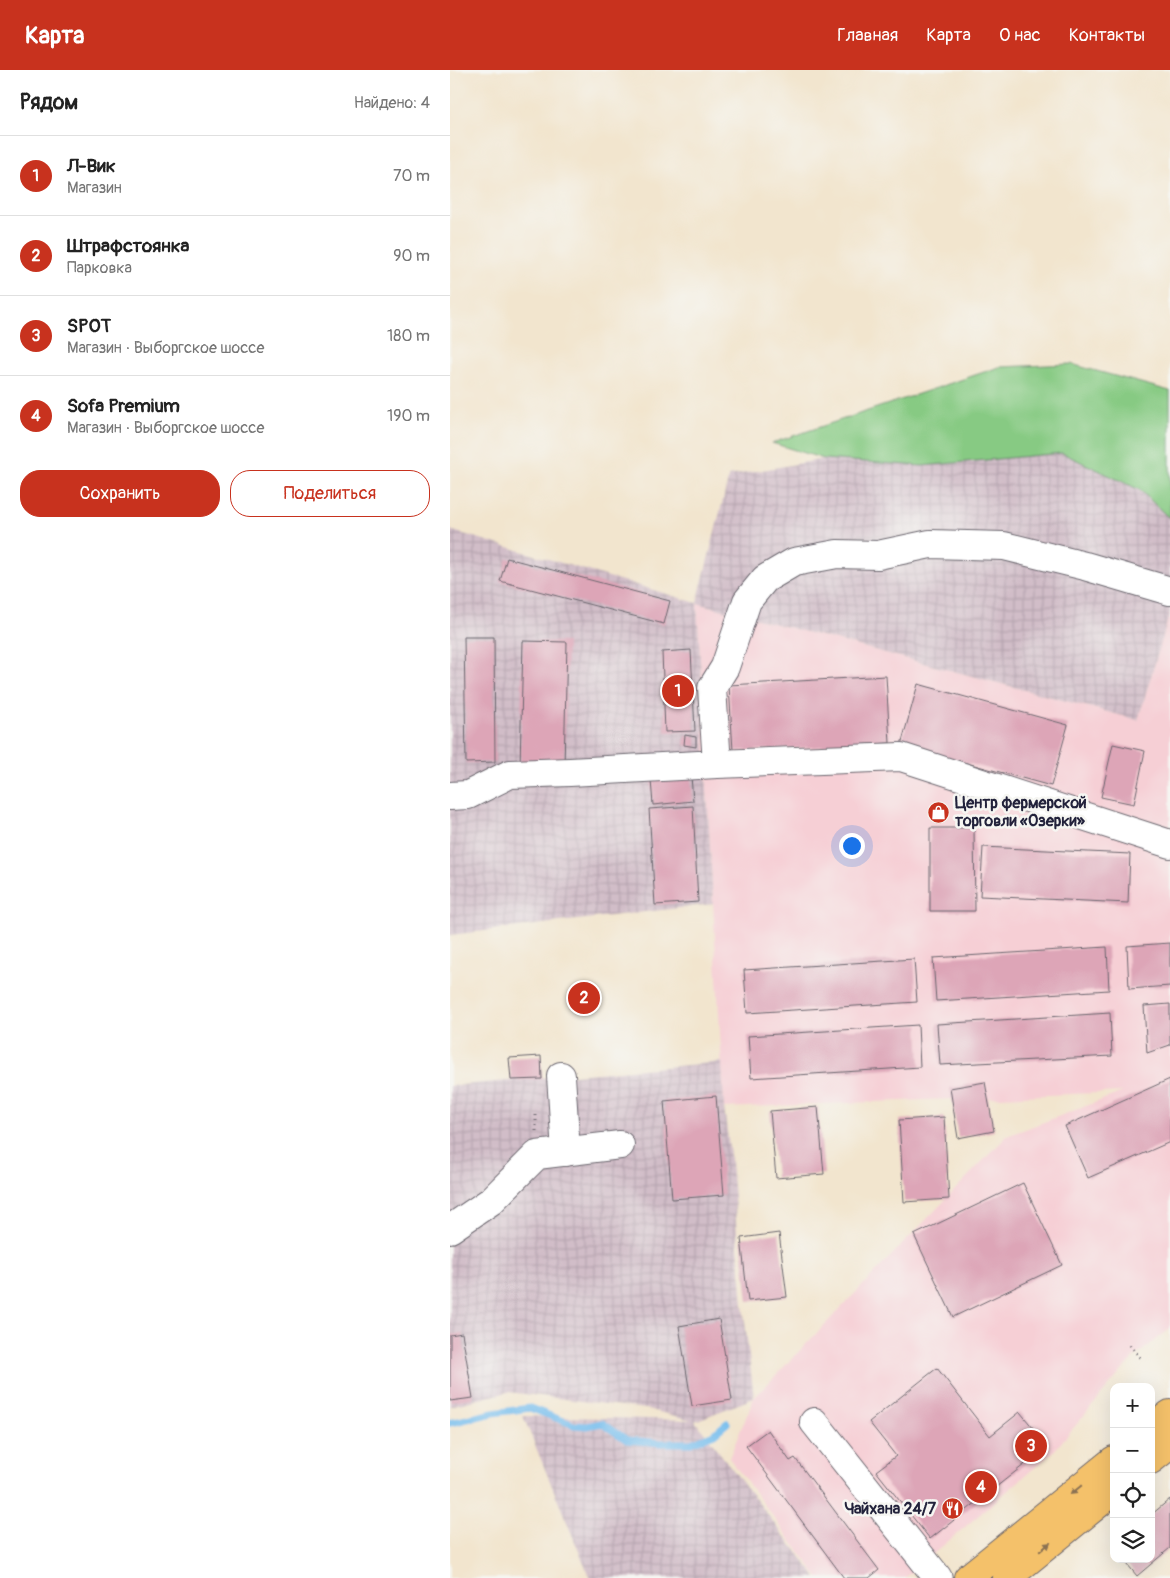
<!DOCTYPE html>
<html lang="ru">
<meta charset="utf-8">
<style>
:root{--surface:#fff;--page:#f2f2f2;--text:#222;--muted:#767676;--line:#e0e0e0;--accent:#c8321e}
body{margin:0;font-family:Pangolin,sans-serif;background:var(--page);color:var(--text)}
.controls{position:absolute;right:15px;bottom:15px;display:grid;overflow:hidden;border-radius:10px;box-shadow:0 5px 20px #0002}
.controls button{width:45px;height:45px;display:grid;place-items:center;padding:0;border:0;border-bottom:1px solid var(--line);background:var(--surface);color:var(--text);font:25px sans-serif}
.you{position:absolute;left:401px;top:775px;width:18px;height:18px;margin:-12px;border:4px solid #fff;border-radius:50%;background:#1a73e8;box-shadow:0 0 0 8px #1a73e833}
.badge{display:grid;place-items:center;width:32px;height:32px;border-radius:50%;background:var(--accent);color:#fff;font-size:16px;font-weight:700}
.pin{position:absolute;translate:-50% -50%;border:2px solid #fff;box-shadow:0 1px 5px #0006}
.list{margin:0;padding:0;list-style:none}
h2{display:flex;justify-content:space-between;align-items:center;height:65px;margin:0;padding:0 20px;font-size:21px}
h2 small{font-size:16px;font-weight:400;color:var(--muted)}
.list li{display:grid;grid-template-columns:32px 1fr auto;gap:15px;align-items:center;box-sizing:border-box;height:80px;padding:0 20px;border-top:1px solid var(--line)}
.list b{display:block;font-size:19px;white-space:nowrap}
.list p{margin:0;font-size:16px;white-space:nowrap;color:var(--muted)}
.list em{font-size:16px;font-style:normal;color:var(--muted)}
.actions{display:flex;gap:10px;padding:15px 20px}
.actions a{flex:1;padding:11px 0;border:1px solid var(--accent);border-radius:20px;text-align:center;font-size:18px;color:var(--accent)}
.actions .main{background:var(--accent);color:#fff}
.icon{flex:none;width:28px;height:28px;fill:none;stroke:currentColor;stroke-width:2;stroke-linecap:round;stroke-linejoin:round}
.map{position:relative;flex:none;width:720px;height:1508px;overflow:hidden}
header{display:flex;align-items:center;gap:30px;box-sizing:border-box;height:70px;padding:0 25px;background:var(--accent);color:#fff}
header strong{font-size:24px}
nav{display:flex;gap:28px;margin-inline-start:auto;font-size:18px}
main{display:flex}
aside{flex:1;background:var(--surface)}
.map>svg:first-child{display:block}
.built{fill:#f6cfd5}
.industrial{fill:url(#industrial-grid)}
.grass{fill:#87ca83;stroke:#54765f}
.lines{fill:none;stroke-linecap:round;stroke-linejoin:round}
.stream{stroke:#76bded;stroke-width:7}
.building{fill:#dda5b7}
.minor-casing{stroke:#6b666e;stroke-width:30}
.major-casing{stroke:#6b666e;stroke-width:30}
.path{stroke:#6b666e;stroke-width:3;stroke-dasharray:1 4;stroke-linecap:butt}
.minor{stroke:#fff;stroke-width:28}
.major{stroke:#f4c16a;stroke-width:28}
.oneway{fill:#8b7252}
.labels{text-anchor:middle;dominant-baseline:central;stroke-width:5;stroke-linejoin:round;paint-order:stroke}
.poi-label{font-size:16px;font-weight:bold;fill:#22223b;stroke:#f6f6f2;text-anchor:start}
</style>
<header>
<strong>Карта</strong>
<nav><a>Главная</a><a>Карта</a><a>О нас</a><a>Контакты</a></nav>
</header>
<main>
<aside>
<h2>Рядом<small>Найдено: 4</small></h2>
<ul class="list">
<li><span class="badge">1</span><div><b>Л-Вик</b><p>Магазин</p></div><em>70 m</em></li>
<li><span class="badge">2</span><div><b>Штрафстоянка</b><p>Парковка</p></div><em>90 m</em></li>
<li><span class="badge">3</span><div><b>SPOT</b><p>Магазин · Выборгское шоссе</p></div><em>180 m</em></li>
<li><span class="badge">4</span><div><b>Sofa Premium</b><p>Магазин · Выборгское шоссе</p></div><em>190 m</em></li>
</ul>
<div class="actions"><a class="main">Сохранить</a><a>Поделиться</a></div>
</aside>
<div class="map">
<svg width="720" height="1508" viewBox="0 0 720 1508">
<defs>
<pattern id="industrial-grid" width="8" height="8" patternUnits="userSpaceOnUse" patternTransform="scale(1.25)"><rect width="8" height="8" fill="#d1bdc8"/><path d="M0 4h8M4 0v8" fill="none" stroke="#b3a2ad"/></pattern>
</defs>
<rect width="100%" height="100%" fill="#f6f6f2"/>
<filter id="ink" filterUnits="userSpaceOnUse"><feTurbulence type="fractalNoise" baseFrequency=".02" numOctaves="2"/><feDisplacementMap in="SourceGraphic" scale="10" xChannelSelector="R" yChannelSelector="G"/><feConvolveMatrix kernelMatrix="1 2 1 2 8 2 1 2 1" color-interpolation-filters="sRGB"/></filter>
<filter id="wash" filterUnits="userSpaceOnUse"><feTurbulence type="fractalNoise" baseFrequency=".0096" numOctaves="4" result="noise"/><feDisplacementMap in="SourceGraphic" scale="20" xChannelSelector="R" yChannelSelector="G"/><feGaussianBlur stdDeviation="1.12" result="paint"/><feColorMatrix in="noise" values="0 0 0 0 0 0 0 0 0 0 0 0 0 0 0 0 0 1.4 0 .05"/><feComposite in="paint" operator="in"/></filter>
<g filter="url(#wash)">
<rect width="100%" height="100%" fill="#f2e5ce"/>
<path class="built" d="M247 533 688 650 720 542V1259L683 1288 603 1382 455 1508H369L279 1388 304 1328 557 1066 673 1022 274 1038Z"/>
<path class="industrial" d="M612 383 690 420 720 449V542L688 650 247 533 263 834 0 865V460L247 533 279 406 374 389 472 396Z
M272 992 274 1038 281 1092 293 1235 304 1328 245 1351 367 1508H140L73 1346 242 1350 196 1339 58 1322 0 1336V1016Z"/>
<path class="grass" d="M621 294 720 321V449L690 420 612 383 472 396 374 389 322 373 549 297Z"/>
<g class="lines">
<path class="stream" d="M0 1353 43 1343 80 1338 124 1355 137 1356 152 1353 177 1370 211 1373H241L264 1364 277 1353"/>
</g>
<g id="blocks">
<path class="building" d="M57 488 220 531 214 554 50 511Z
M14 567H44L45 692 16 693Z
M73 571 117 572 114 697 70 696Z
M241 580 245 661 215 662 212 582Z
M436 606 440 673 283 681 279 615Z
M468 614 618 655 601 716 451 675Z
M235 665 246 667V677L234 675Z
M663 674 695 681 684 734 651 727Z
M241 706 243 731 203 735 201 710Z
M243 736 248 832 205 835 199 739Z
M480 758H524L525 841H480Z
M533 777 680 784 678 833 530 826Z
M720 873V916L679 919 677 876Z
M657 877 659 920 486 931 483 888Z
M464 889 467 932 297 943 294 900Z
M720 934V975L697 983 694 936Z
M660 943 662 986 490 995 487 954Z
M468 955 470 997 301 1008 298 966Z
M91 986 92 1009 61 1010 59 988Z
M720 1009V1072L638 1108 615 1056Z
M535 1012 544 1061 508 1068 500 1018Z
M266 1026 274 1125 222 1129 214 1031Z
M368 1037 374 1104 326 1108 320 1041Z
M494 1047 499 1129 454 1132 449 1050Z
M573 1113 612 1195 503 1247 464 1165Z
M329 1163 337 1227 298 1231 291 1168Z
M269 1249 282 1330 242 1336 229 1256Z
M12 1263 23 1328 0 1331V1265Z
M487 1298 540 1366 570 1342 598 1376 480 1469 426 1401 446 1386 419 1352Z
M318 1360 340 1391 345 1388 429 1500 419 1508H394L296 1376Z
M720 1429V1478L687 1506 673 1489H701V1445Z"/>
</g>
</g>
<g filter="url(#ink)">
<use href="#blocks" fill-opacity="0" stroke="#6b666e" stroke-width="1"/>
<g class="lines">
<defs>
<path id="minor" d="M267 694 262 618 275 597 297 531 315 509 344 492 387 484 428 485 480 474 554 476 635 496 720 521
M0 726 18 725 60 704 120 702 267 694 451 687 720 774
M111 1006 116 1082
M0 1159 41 1131 87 1085 170 1075
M364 1352 488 1508"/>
<path id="major" d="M701 1359 720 1344
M701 1390 720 1375
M518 1508 664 1390
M557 1508 664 1421"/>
</defs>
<use href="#minor" class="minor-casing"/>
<use href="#major" class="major-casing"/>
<path class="path" d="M86 1045V1061
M680 1275 692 1290"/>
<use href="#minor" class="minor"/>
<use href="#major" class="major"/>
</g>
<defs><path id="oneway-solid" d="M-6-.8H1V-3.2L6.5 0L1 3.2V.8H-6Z" transform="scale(1.25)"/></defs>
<g class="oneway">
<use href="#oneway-solid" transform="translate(626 1420) rotate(141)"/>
<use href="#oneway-solid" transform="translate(595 1477) rotate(-39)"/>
</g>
</g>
<defs>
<symbol id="shop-disc" viewBox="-11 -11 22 22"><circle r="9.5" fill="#c8321e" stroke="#f6f6f2"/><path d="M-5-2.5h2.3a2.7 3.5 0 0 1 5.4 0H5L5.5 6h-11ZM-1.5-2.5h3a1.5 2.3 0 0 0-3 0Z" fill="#fff"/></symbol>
<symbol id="restaurant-disc" viewBox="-11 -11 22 22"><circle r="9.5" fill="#c8321e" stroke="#f6f6f2"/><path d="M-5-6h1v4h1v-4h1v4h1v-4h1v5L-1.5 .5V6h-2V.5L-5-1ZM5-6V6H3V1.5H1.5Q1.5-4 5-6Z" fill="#fff"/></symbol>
</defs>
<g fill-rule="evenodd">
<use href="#shop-disc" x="476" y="730" width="25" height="25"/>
<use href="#restaurant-disc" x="490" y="1426" width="25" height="25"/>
</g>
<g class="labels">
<g class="poi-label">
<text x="505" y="733">Центр фермерской<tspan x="505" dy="18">торговли «Озерки»</tspan></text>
<text x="486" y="1439" text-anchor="end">Чайхана 24/7</text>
</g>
</g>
</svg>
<div class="controls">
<button>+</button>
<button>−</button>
<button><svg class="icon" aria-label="locate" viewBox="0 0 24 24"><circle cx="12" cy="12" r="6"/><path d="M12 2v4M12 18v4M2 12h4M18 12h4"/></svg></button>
<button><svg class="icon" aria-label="layers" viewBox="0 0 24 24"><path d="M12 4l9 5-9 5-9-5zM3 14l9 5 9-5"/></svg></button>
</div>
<div class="you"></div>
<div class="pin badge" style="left:228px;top:621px">1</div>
<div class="pin badge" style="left:134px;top:928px">2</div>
<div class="pin badge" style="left:581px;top:1376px">3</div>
<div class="pin badge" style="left:531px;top:1417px">4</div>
</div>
</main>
